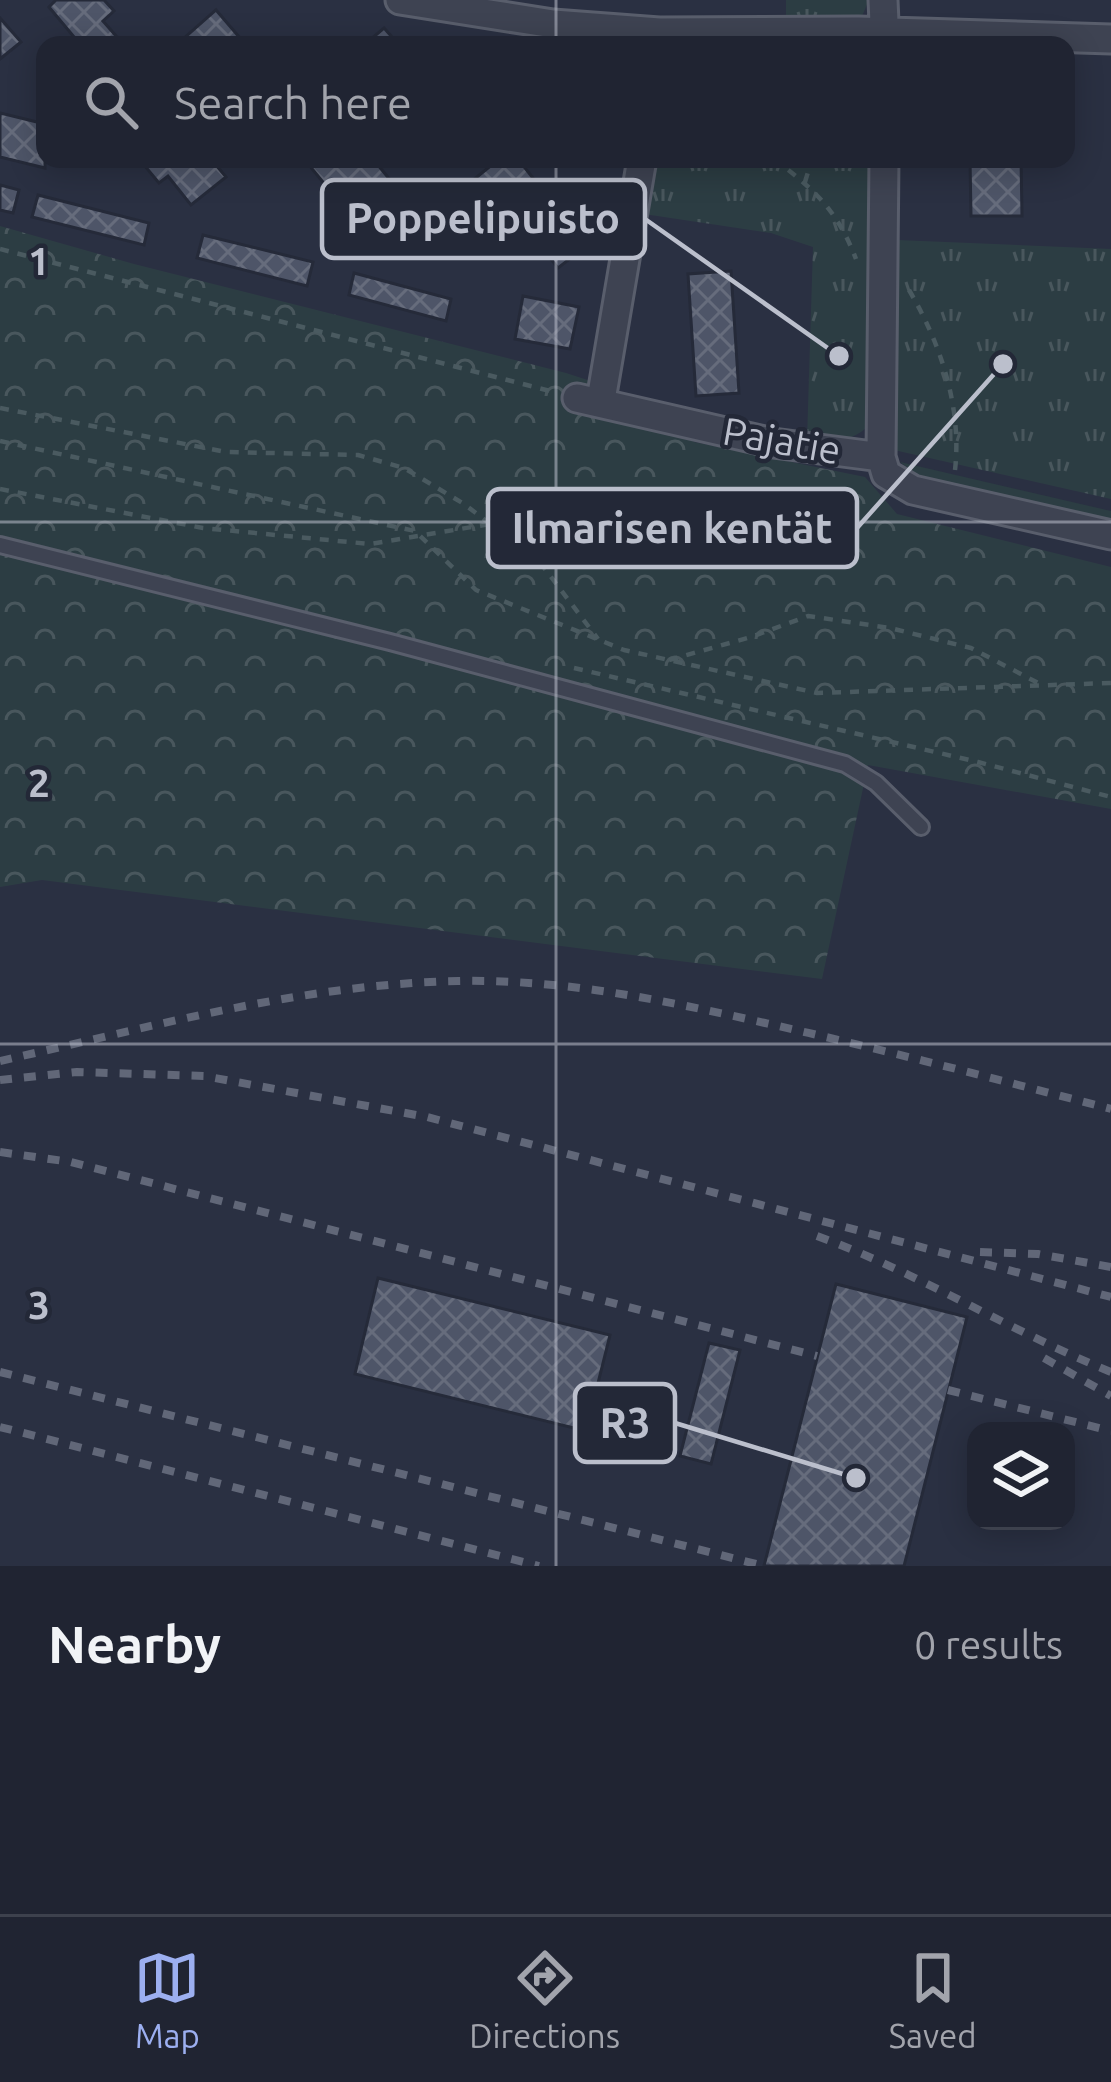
<!DOCTYPE html>
<meta charset="utf-8">
<style>
:root{--surface:#202432;--page:#282c3a;--text:#f1f3f6;--muted:#a2a4ac;--line:#3d414d;--accent:#9caff0}
body{margin:0;font-family:Ubuntu,sans-serif;background:var(--page);color:var(--text)}
.controls{position:absolute;right:36px;bottom:36px;display:grid;overflow:hidden;border-radius:24px;box-shadow:0 6px 30px #0003}
.controls button{width:108px;height:108px;display:grid;place-items:center;padding:0;border:0;border-bottom:3px solid var(--line);background:var(--surface);color:var(--text);font:60px sans-serif}
.list{margin:0;padding:0;list-style:none}
h2{display:flex;justify-content:space-between;align-items:center;height:156px;margin:0;padding:0 48px;font-size:51px}
h2 small{font-size:39px;font-weight:400;color:var(--muted)}
.icon{flex:none;width:66px;height:66px;fill:none;stroke:currentColor;stroke-width:2;stroke-linecap:round;stroke-linejoin:round}
.map{position:relative;flex:none;width:1111px;height:1566px;overflow:hidden}
.search{position:absolute;background:var(--surface);box-shadow:0 6px 30px #0003;left:36px;right:36px;top:36px;height:132px;display:flex;align-items:center;gap:30px;box-sizing:border-box;padding:0 42px;border-radius:24px;color:var(--muted);font-size:45px}
.sheet{height:348px;background:var(--surface)}
nav{display:flex;justify-content:space-around;align-items:center;box-sizing:border-box;height:168px;border-top:3px solid var(--line);background:var(--surface);font-size:33px;color:var(--muted)}
nav a{display:grid;justify-items:center;gap:6px}
nav .on{color:var(--accent)}
.map>svg:first-child{display:block}
.grass{fill:#2c3d43}
.forest{fill:url(#forest-crowns)}
.park{fill:url(#park-tufts)}
.building{fill:url(#building-cross-hatch);stroke:#252a39;stroke-width:3}
.lines{fill:none;stroke-linecap:round;stroke-linejoin:round}
.lane-casing{stroke:#595e6c;stroke-width:20}
.street-casing{stroke:#595e6c;stroke-width:33}
.path{stroke:#4a5a60;stroke-width:4.5;stroke-dasharray:9 9;stroke-linecap:butt}
.lane{stroke:#3e4352;stroke-width:14}
.street{stroke:#3e4352;stroke-width:27}
.rail{stroke:#616778;stroke-width:8;stroke-dasharray:12 12;stroke-linecap:butt}
.grid{fill:none;stroke:#bbbfcc;stroke-width:3;stroke-opacity:0.55}
.labels{text-anchor:middle;dominant-baseline:central;stroke-width:9;stroke-linejoin:round;paint-order:stroke}
.street-label{font-size:39px;fill:#bbbfcc;stroke:#232837}
.grid-label{font-size:39px;text-anchor:middle;font-weight:bold;fill:#bbbfcc;stroke:#232837;stroke-width:9;stroke-linejoin:round;paint-order:stroke}
.leader{fill:none;stroke:#bbbfcc;stroke-width:4.5}
.callout-dot{fill:#bbbfcc;stroke:#232837;stroke-width:4.5}
.callout{fill:#232837;stroke:#bbbfcc;stroke-width:4.5}
.callout-label{font-size:42px;text-anchor:middle;font-weight:bold;fill:#bbbfcc}
</style>
<div class="map">
<svg width="1111" height="1566" viewBox="0 0 1111 1566">
<defs>
<pattern id="forest-crowns" width="20" height="18" patternUnits="userSpaceOnUse" patternTransform="scale(3)"><rect width="20" height="18" fill="#2c3d43"/><path d="M2 6a3 3 0 1 1 6 0M12 15a3 3 0 1 1 6 0" fill="none" stroke="#49575d"/></pattern>
<pattern id="park-tufts" width="24" height="20" patternUnits="userSpaceOnUse" patternTransform="scale(3)"><rect width="24" height="20" fill="#2c3d43"/><path d="M3 7l-1-3M5 7V3M7 7l1-3M15 17l-1-3M17 17v-4M19 17l1-3" fill="none" stroke="#49575d"/></pattern>
<pattern id="building-cross-hatch" width="8" height="8" patternUnits="userSpaceOnUse" patternTransform="scale(3)"><rect width="8" height="8" fill="#4e5568"/><path d="M0 0l8 8M0 8l8-8" fill="none" stroke="#666c7c"/></pattern>
</defs>
<rect width="100%" height="100%" fill="#2a3042"/>
<path class="grass" d="M900 462 1111 511V522L921 478Z"/>
<path class="forest" d="M0 226 134 264 566 373 615 389 694 442 865 477 897 514 1111 567V809L868 765 822 979 42 880 0 887Z"/>
<path class="park" d="M786 0H869L862 16 854 19H786Z
M654 159H872L866 428C847 444 830 441 807 441L813 247 771 233 644 214Z
M897 240 1111 249V499L894 450Z"/>
<path class="building" d="M56 0H104L114 11 103 21 124 45H67L75 38 49 7Z
M216 10 246 45H186L182 40Z
M0 18 21 42 0 59Z
M384 28 399 45H364Z
M0 113 45 124V168L0 157Z
M139 159H211L226 177 191 205 168 176 159 183Z
M304 159H359L364 165 373 159 400 192 413 181 448 225 413 255 383 218 373 227 344 192 336 198Z
M499 159H518L551 201 562 192 598 237 558 268 523 224 513 232 472 181Z
M970 159H1021L1022 216H971Z
M0 185 19 190 13 213 0 210Z
M38 195 149 223 144 245 32 217Z
M203 235 313 262 307 286 197 258Z
M731 271 739 393 696 396 688 274Z
M354 273 451 299 446 321 349 295Z
M523 296 579 307 570 349 515 339Z
M378 1278 610 1335 586 1431 355 1374Z
M836 1284 967 1317 904 1566H764Z
M709 1343 740 1350 711 1464 680 1456Z"/>
<g class="lines">
<defs>
<path id="lane" d="M0 545 390 642 845 764 876 783 921 827"/>
<path id="street" d="M400 0 553 24 659 32 858 31 1111 39
M883 0 885 45
M884 159 881 457 886 474 913 490 1111 535
M577 398 773 443 881 457
M601 400 642 159"/>
</defs>
<use href="#lane" class="lane-casing"/>
<use href="#street" class="street-casing"/>
<path class="path" d="M774 159C815 190 837 210 856 259
M805 182 812 159
M0 249 554 392
M909 290C941 344 962 408 955 470
M0 408 226 452 358 455 404 468 464 504 539 561 598 639
M0 441 415 531 476 590 624 650 817 693 1111 683
M0 489 203 528 370 544 490 524
M669 660 751 637 808 616 890 628 971 648 1040 684
M574 668 978 762 1111 797"/>
<use href="#lane" class="lane"/>
<use href="#street" class="street"/>
<path class="rail" d="M0 1061C151 1027 303 984 458 981 563 979 663 1000 765 1023 881 1049 996 1079 1111 1109
M0 1080 77 1072 204 1076 427 1117 1111 1297
M0 1152 71 1162 817 1356
M817 1236C919 1273 1010 1331 1111 1372
M980 1252 1038 1254 1111 1267
M1044 1358 1111 1396
M0 1372 764 1566
M948 1390 1111 1431
M0 1427 539 1566"/>
</g>
<path class="grid" d="M556 0V45M556 159V1566M0 522H1111M0 1044H1111"/>
<g class="labels">
<g class="street-label">
<text transform="translate(782 440) rotate(10)">Pajatie</text>
</g>
</g>
<g class="grid-label">
<text x="39" y="275">1</text>
<text x="39" y="797">2</text>
<text x="39" y="1319">3</text>
</g>
<path class="leader" d="M839 356L645 219M1003 364L857 528M856 1478L675 1423"/>
<g class="callout-dot">
<circle cx="839" cy="356" r="12"/>
<circle cx="1003" cy="364" r="12"/>
<circle cx="856" cy="1478" r="12"/>
</g>
<g class="callout">
<rect x="322" y="180" width="323" height="78" rx="12"/>
<rect x="488" y="489" width="369" height="78" rx="12"/>
<rect x="575" y="1384" width="100" height="78" rx="12"/>
</g>
<g class="callout-label">
<text x="483" y="233">Poppelipuisto</text>
<text x="672" y="543">Ilmarisen kentät</text>
<text x="625" y="1438">R3</text>
</g>
</svg>
<div class="controls">
<button><svg class="icon" aria-label="layers" viewBox="0 0 24 24"><path d="M12 4l9 5-9 5-9-5zM3 14l9 5 9-5"/></svg></button>
</div>
<div class="search"><svg class="icon" aria-label="search" viewBox="0 0 24 24"><circle cx="10" cy="10" r="6"/><path d="M15 15l6 6"/></svg>Search here</div>
</div>
<section class="sheet">
<h2>Nearby<small>0 results</small></h2>
<ul class="list">
</ul>
</section>
<nav>
<a class="on"><svg class="icon" aria-label="map" viewBox="0 0 24 24"><path d="M3 6l6-2 6 2 6-2v14l-6 2-6-2-6 2zM9 4v14M15 6v14"/></svg>Map</a>
<a><svg class="icon" aria-label="directions" viewBox="0 0 24 24"><path d="M12 3l9 9-9 9-9-9zM9 14v-3h6M13 9l2 2-2 2"/></svg>Directions</a>
<a><svg class="icon" aria-label="saved" viewBox="0 0 24 24"><path d="M7 4h10v16l-5-4-5 4z"/></svg>Saved</a>
</nav>
